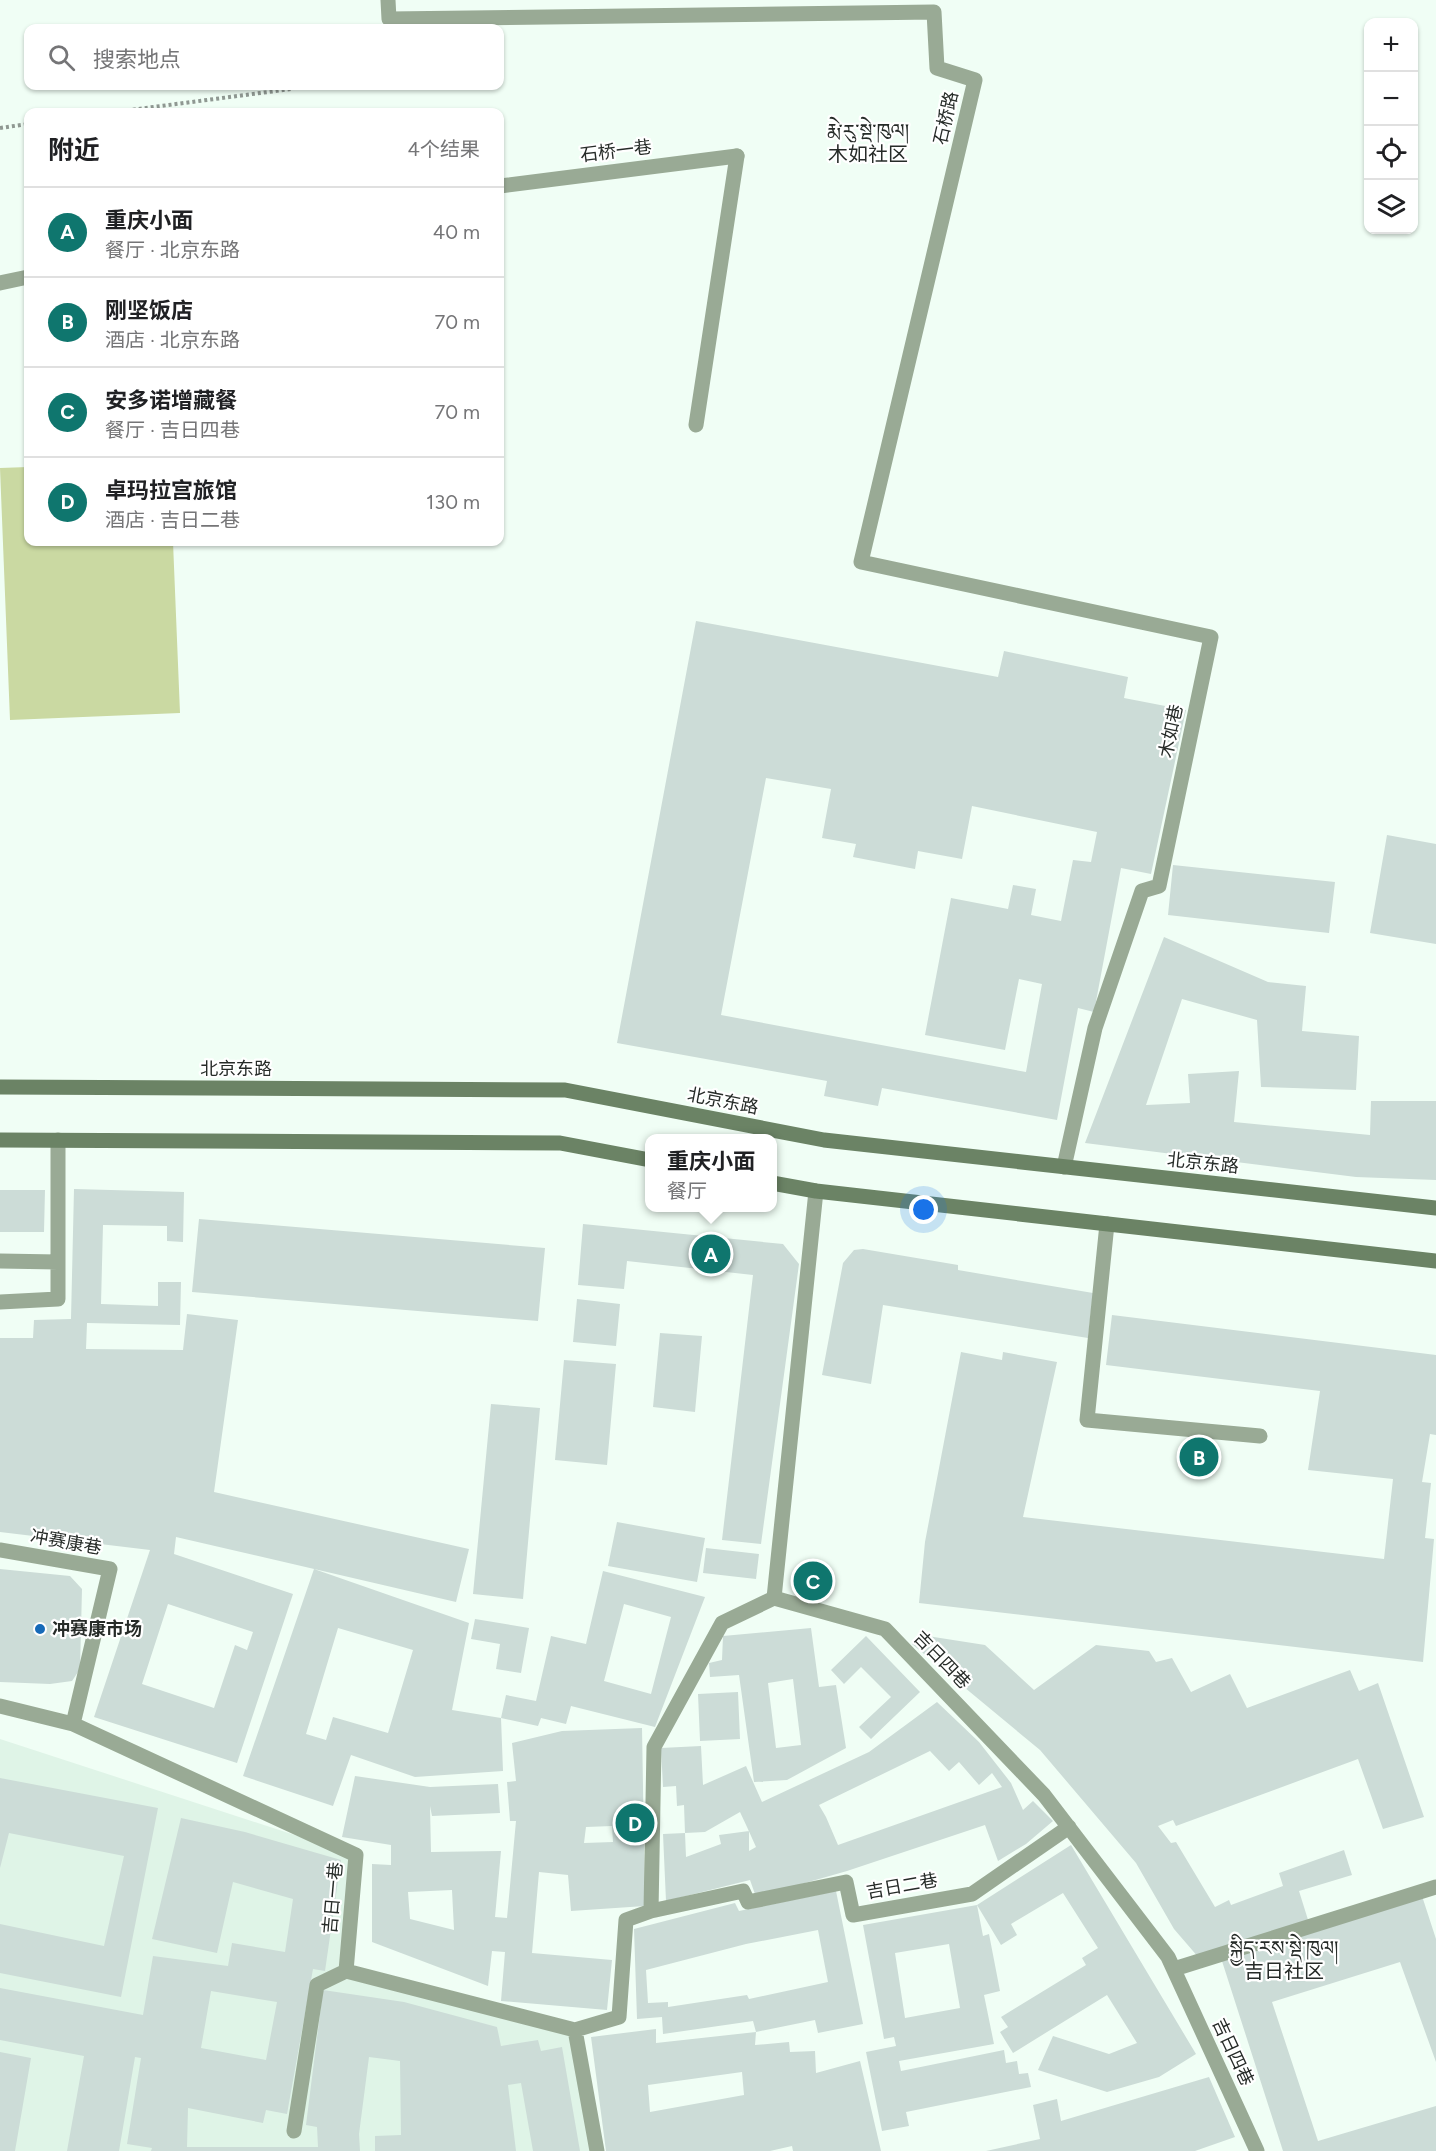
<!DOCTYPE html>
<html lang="zh">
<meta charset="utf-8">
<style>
:root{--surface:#fff;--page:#f2f2f2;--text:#202124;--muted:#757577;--line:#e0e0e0;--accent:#0f766e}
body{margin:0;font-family:Figtree,"Noto Sans SC","Noto Serif Tibetan",sans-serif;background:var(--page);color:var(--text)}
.controls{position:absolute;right:18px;top:18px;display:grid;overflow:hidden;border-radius:12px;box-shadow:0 2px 4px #0004}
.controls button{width:54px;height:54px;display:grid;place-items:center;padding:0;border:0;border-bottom:2px solid var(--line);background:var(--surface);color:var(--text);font:30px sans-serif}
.you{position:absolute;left:924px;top:1210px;width:21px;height:21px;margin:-15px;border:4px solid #fff;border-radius:50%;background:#1a73e8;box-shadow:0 0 0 9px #1a73e833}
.badge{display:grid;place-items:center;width:39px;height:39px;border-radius:50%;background:var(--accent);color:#fff;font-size:20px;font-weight:700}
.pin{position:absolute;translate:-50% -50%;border:3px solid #fff;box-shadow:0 2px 6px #0006}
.popup{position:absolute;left:645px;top:1134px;width:132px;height:78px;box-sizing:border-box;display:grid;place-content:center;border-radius:12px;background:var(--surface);filter:drop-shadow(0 2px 4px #0005);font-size:20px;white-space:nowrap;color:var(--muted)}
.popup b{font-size:22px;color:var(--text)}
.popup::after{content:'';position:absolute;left:50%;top:100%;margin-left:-12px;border:12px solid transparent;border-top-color:var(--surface)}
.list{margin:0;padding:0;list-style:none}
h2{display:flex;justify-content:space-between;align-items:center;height:78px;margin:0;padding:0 24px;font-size:26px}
h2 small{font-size:20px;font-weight:400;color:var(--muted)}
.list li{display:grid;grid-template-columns:39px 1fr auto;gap:18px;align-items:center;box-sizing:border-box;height:90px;padding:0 24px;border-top:2px solid var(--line)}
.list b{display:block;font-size:22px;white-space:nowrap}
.list p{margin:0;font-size:20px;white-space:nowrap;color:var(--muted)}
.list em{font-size:20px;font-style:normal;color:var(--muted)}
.icon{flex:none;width:33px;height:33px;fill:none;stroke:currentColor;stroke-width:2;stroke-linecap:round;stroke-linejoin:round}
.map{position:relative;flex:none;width:1436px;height:2151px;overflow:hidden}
.search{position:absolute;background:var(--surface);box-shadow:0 2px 4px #0004;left:24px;top:24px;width:480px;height:66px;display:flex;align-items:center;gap:15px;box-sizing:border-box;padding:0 21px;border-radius:12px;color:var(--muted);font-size:22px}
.panel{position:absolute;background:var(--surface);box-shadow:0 2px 4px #0004;left:24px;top:108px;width:480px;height:438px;border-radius:12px}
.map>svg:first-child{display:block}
.built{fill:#dff4e7}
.green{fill:#cad9a2}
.building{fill:#ccdcd7;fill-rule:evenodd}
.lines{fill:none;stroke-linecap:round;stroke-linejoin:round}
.path{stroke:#8f9892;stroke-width:4;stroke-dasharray:3 3;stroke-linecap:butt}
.service{stroke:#99aa95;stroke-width:15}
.pedestrian{stroke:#99aa95;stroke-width:15}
.minor{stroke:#99aa95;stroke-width:15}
.secondary{stroke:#6b8365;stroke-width:15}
.poi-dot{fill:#166ab8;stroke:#fff;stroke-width:2}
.labels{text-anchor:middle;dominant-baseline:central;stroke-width:4.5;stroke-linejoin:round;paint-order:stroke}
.street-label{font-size:18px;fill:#262b28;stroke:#fff}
.poi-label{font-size:18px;font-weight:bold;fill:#262b28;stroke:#fff;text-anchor:start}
.neighbourhood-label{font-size:20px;fill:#262b28;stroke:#fff}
</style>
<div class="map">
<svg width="1436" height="2151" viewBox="0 0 1436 2151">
<rect width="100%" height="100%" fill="#f0fef5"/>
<path class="built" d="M0 1739 356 1855 346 1971 575 2030 597 2151H0Z"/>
<path class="green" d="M28 467V542H173L180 713 10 720 0 468Z"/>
<path class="building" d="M696 621 998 677 1004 651 1128 677 1124 698 1186 710 1151 874 1121 868 1094 1012 1078 1008 1057 1120 882 1088 878 1106 824 1096 827 1081 617 1043ZM766 778 831 789 822 838 856 844 853 857 915 869 918 851 962 859 972 806 1097 832 1091 862 1073 860 1061 921 1031 915 1036 889 1013 885 1008 909 951 898 925 1035 1005 1050 1019 979 1042 984 1026 1072 721 1015Z
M1387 835 1436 844V944L1370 933Z
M1173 865 1335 882 1329 933 1168 915Z
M1164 937 1268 982 1306 986 1302 1031 1359 1036 1356 1090 1261 1087 1257 1020 1182 999 1146 1105 1190 1103 1188 1074 1239 1071 1234 1122 1370 1135 1371 1101H1436V1180L1356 1177 1085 1143Z
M74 1189 184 1192 183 1242 167 1241V1226L103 1225 101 1304 158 1306V1282H181L180 1325 87 1323 86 1349 183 1350 187 1314 238 1320 214 1492 469 1549 456 1602 176 1537 174 1554 293 1594 237 1763 94 1717 150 1550 0 1532V1338H33L34 1320 71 1319ZM168 1604 253 1632 247 1650 235 1645 214 1708 142 1684Z
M0 1190H45L44 1232H0Z
M199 1219 545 1248 538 1321 192 1292Z
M583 1224 783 1244 799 1264 761 1544 722 1540 753 1275 627 1261 624 1289 578 1285Z
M863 1249 958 1265V1270L1093 1293 1088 1338 883 1305 871 1384 822 1375 843 1263 854 1250Z
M577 1299 620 1304 616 1346 573 1342Z
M1112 1315 1436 1355V1435L1430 1434 1422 1482 1431 1483 1425 1538 1434 1539 1423 1662 919 1603 925 1542 961 1352 1002 1360 1003 1352 1057 1362 1023 1517 1384 1559 1393 1479 1308 1470 1320 1391 1106 1365Z
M660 1333 702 1336 695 1412 653 1407Z
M564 1360 616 1364 607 1465 555 1460Z
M491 1404 540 1408 523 1599 473 1594Z
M617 1522 705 1538 697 1582 608 1566Z
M706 1548 759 1554 756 1579 703 1573Z
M0 1569 70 1576 82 1589 80 1669 72 1681 50 1684 0 1682Z
M314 1569 469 1623 452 1710 501 1718 506 1695 536 1701 551 1636 586 1644 603 1571 705 1597 655 1727 571 1706 566 1724 541 1718 538 1726 501 1718 503 1771 415 1777 351 1755 333 1806 243 1776ZM624 1604 671 1617 651 1694 604 1681ZM338 1628 413 1650 388 1733 333 1717 326 1740 306 1734Z
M475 1619 529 1628 521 1673 496 1669 500 1644 471 1639Z
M811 1628 819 1687 836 1685 846 1748 787 1780 754 1782 739 1675 710 1677 709 1663 722 1660 723 1636ZM793 1679 801 1745 776 1748 768 1683Z
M921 1635 985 1645 1034 1690 1096 1645 1149 1651 1156 1662 1172 1658 1191 1692 1230 1674 1247 1708 1350 1670 1359 1691 1378 1683 1424 1817 1383 1829 1358 1759 1176 1826 1173 1820 1158 1826 1171 1843 1176 1842 1215 1907 1229 1900 1231 1905 1283 1886 1279 1873 1344 1850 1352 1875 1299 1891 1309 1923 1199 1958 1174 1929 1136 1863 1040 1750 912 1644Z
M866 1636 920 1692 871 1739 859 1727 891 1697 861 1667 844 1684 831 1670Z
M738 1692 740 1739 700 1741 698 1694Z
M937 1702 979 1742 1011 1783 1023 1810 1033 1801 1053 1821 1026 1844 998 1861 985 1825 847 1871 756 1897 750 1880 666 1901 663 1834 685 1833 686 1857 721 1844 719 1835 749 1831V1851L756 1847 747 1827 740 1812 705 1832 685 1833 684 1805 677 1806 676 1786 663 1787 661 1748 701 1746 703 1785 746 1766 762 1802 869 1752ZM930 1751 949 1771 959 1762 979 1785 992 1773 1002 1787 838 1845 826 1817 819 1805Z
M642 1728 645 1906 571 1911 568 1875 539 1872 532 1953 612 1960 607 2010 501 2001 505 1952 492 1951 488 1986 372 1942V1864L391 1865V1845L342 1837 355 1776 430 1787 498 1784 500 1813 432 1816 430 1806 431 1852 501 1851 495 1917 507 1918 516 1821H510L507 1782 516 1781 512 1743 562 1731ZM612 1826 613 1842 584 1843 586 1827ZM452 1890 454 1930 410 1919 408 1892Z
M0 1778 158 1808 121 1997 0 1973V1924L104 1946 124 1856 9 1833 0 1868Z
M181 1818 245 1832 341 1860 325 1971 313 1969 287 2114 266 2110 263 2123 188 2108 187 2147H318L317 2127 306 2125 323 1990 404 2002 497 2027 501 2046 538 2040 541 2051 562 2047 580 2151H533L521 2083 508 2085 516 2151H375V2136L401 2135 400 2061 369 2057 359 2134 360 2151H151L152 2148 127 2144 141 2058 135 2057 119 2151H67L84 2056 0 2040V1988L143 2015 153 1956 228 1966 232 1943 285 1952 293 1899 233 1882 217 1953 152 1939ZM211 1991 277 2002 266 2060 201 2048Z
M1071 1845 1196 2054 1159 2077 1107 2092 1038 2070 1053 2036 1109 2054 1137 2043 1107 1995 1013 2053 1000 2032 1008 2027 1001 2017 1086 1965 1082 1958 1098 1948 1063 1893 1011 1924 1017 1935 1001 1945 977 1905 983 1936 989 1934 1000 1991 984 1995 994 2044 899 2061 901 2071 1004 2050 1006 2063 1017 2061 1019 2074 1028 2073 1031 2087 906 2112 909 2126 882 2131 866 2052 896 2046 894 2037 884 2039 863 1925 977 1905ZM949 1944 960 2008 905 2018 895 1953Z
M836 1891 863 2024 818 2033 815 2020 756 2032 753 2021 663 2034 662 2017 637 2019 634 1929 735 1903 739 1911ZM818 1930 828 1982 749 1999 747 1995 668 2007V2002L648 2003 646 1970 746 1944Z
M1422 1896 1436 1939V2062L1400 1962 1272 2002 1318 2141 1436 2106V2151H1283L1221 1958Z
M656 2029V2043L756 2032 755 2045 789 2042 790 2052 815 2051 816 2073 860 2061 881 2151H793L792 2146 770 2151H606L591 2037ZM742 2072 744 2095 650 2112 648 2085Z
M0 2052 31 2058 15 2151H0Z
M1209 2077 1235 2137 1195 2151H986L1040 2139 1033 2105 1057 2099 1061 2121Z"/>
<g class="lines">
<path class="path" d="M115 112 291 89
M0 128 28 124"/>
<path class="service" d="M1107 1224 1087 1420 1260 1436"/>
<path class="pedestrian" d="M388 0 389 19 934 12 937 68 975 80 861 562 1211 637 1159 886 1142 891 1095 1028 1064 1167
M500 186 737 156
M0 283 28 277
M816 1191 774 1598 885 1629 1044 1795 1168 1957 1257 2151
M0 1261 58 1262
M0 1302 58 1299V1140
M0 1550 110 1569 73 1724
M0 1706 73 1724 356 1855 346 1971 575 2030 597 2151
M651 1911 743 1891 748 1902 846 1882 853 1915 972 1894 1069 1827
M1174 1969 1436 1887
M575 2030 619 2017 626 1920 651 1911 654 1747 722 1623 774 1598
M294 2131 317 1985 346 1971"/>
<path class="minor" d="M696 425 737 156"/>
<path class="secondary" d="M0 1087 565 1090 824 1140 1436 1208
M0 1140 560 1143 650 1160
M772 1183 816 1191 1436 1261"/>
</g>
<circle class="poi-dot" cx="40" cy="1629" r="6"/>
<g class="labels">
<g class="street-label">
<text transform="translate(946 118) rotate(-77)">石桥路</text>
<text transform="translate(616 151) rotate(-7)">石桥一巷</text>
<text transform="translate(1171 731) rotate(-78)">木如巷</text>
<text x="236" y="1069">北京东路</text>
<text transform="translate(723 1101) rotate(11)">北京东路</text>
<text transform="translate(1203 1163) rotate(6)">北京东路</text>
<text transform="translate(66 1542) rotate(10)">冲赛康巷</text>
<text transform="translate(942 1660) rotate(46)">吉日四巷</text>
<text transform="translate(902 1886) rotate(-10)">吉日二巷</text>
<text transform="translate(333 1898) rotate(-85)">吉日一巷</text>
<text transform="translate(1233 2052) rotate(65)">吉日四巷</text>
</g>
<g class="poi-label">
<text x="52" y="1629">冲赛康市场</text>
</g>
<g class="neighbourhood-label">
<text x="868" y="131">རྨེ་རུ་སྡེ་ཁུལ།<tspan x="868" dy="23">木如社区</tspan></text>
<text x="1284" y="1948">སྐྱིད་རས་སྡེ་ཁུལ།<tspan x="1284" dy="23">吉日社区</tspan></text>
</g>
</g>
</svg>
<div class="controls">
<button>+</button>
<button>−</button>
<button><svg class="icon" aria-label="locate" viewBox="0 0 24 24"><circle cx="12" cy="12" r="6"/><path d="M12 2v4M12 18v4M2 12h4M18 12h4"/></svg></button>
<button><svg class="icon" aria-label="layers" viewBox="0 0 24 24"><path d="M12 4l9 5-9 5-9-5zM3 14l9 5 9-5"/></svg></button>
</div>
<div class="you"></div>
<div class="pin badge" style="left:711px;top:1254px">A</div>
<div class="popup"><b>重庆小面</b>餐厅</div>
<div class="pin badge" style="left:1199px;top:1457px">B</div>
<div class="pin badge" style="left:813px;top:1581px">C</div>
<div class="pin badge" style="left:635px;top:1823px">D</div>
<div class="search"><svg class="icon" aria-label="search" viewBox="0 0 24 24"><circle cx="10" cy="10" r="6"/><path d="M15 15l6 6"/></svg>搜索地点</div>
<section class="panel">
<h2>附近<small>4个结果</small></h2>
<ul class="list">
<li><span class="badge">A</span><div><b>重庆小面</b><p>餐厅 · 北京东路</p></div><em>40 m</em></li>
<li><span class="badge">B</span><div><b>刚坚饭店</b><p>酒店 · 北京东路</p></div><em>70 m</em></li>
<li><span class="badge">C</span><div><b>安多诺增藏餐</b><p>餐厅 · 吉日四巷</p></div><em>70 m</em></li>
<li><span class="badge">D</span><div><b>卓玛拉宫旅馆</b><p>酒店 · 吉日二巷</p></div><em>130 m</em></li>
</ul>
</section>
</div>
